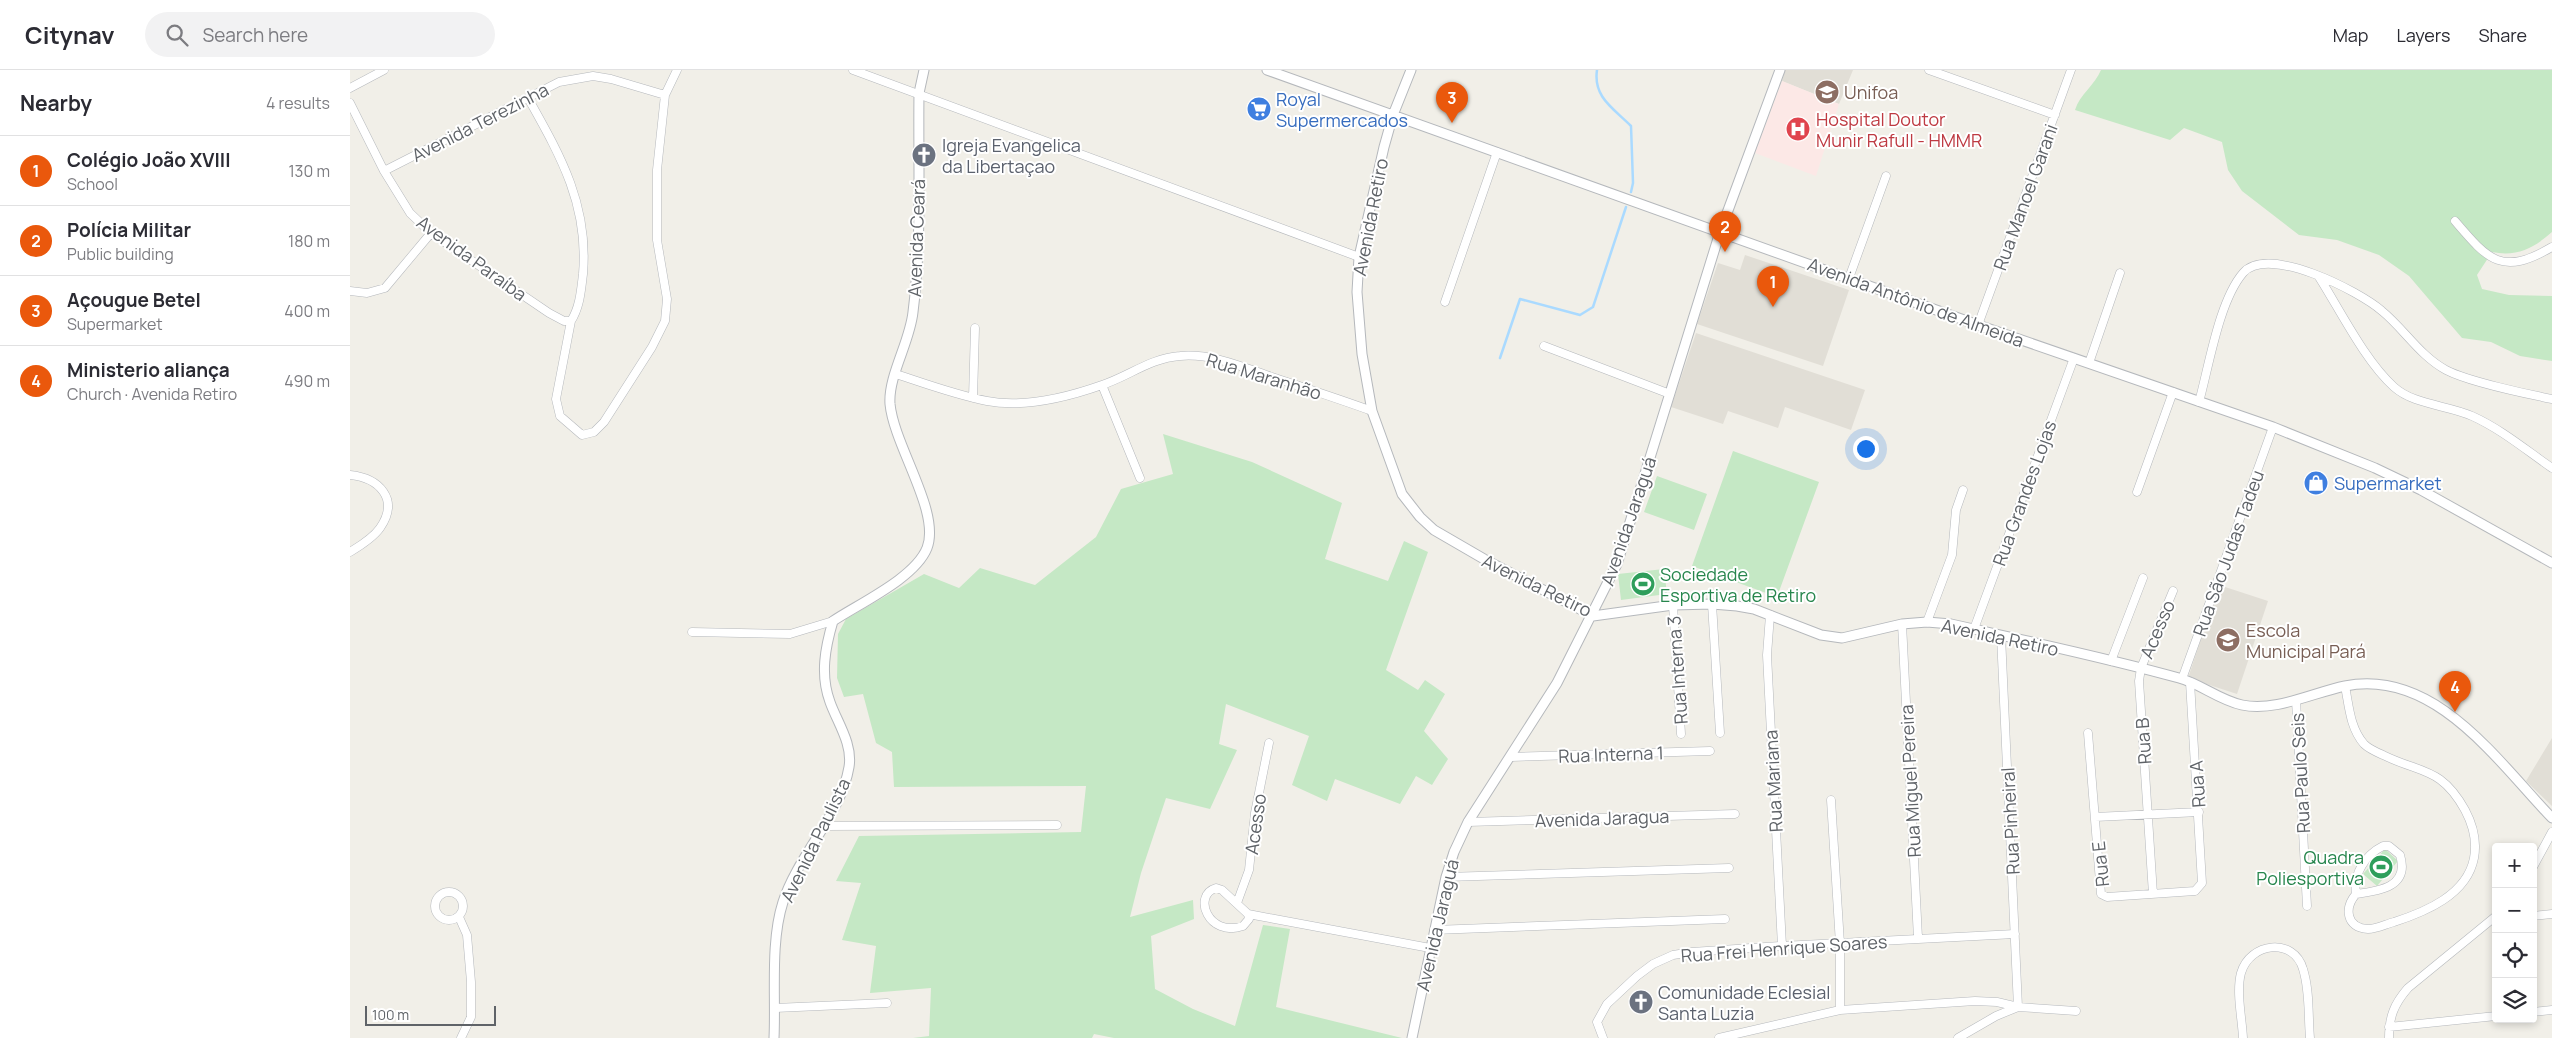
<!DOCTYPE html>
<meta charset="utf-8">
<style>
:root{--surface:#fff;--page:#f2f2f3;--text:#2b2b33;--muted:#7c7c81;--line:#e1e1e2;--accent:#ea580c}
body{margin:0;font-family:Manrope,sans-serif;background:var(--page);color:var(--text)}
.controls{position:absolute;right:15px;bottom:15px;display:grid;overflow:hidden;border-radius:5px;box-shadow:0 2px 8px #0003}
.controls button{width:45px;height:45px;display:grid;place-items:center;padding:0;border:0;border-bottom:1px solid var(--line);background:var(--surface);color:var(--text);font:25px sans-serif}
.scale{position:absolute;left:15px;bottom:12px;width:131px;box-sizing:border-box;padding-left:5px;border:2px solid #5f6368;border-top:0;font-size:14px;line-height:18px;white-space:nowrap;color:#5f6368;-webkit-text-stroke:4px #fff;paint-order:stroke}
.you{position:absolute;left:1515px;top:378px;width:18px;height:18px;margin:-12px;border:4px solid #fff;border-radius:50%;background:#1a73e8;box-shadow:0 0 0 8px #1a73e833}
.badge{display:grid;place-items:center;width:32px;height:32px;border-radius:50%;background:var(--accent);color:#fff;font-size:16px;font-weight:700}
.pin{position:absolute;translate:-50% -41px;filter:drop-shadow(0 1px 2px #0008)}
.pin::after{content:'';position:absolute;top:26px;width:18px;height:15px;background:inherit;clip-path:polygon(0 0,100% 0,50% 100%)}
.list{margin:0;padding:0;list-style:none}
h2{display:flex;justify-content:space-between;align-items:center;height:65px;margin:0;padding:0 20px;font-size:21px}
h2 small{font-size:16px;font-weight:400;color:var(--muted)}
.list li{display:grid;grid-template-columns:32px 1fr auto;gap:15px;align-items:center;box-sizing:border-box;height:70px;padding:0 20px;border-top:1px solid var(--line)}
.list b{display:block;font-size:19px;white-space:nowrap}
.list p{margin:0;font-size:16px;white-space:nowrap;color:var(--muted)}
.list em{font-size:16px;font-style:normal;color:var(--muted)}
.icon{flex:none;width:28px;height:28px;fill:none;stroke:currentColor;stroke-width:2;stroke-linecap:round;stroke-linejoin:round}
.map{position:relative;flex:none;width:2202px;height:968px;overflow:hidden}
header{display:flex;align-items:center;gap:30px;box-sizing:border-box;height:70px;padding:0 25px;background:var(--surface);border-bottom:1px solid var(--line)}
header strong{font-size:24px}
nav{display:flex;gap:28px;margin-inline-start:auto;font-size:18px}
.search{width:350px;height:45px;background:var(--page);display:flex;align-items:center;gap:12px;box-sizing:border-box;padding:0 18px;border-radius:28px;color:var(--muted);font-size:19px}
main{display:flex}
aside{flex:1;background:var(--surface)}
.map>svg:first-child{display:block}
.education{fill:#e1ded6}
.medical{fill:#fce8e6}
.green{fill:#c5e8c5}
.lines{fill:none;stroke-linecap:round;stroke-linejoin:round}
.stream{stroke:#aadaff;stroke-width:2.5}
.minor-casing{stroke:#b5b8bc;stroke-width:9}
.tertiary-casing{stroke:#b5b8bc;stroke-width:11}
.minor{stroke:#fff;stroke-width:8}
.tertiary{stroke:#fff;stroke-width:9}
.labels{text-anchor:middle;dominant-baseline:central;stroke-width:4;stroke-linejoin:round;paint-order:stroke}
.education-label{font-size:18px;fill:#785e54;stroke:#fff;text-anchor:start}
.shop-label{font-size:18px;fill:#366cbe;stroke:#fff;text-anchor:start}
.health-label{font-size:18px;fill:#be3a42;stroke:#fff;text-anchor:start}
.street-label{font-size:18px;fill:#5f6368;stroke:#fff}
.worship-label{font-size:18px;fill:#5b616d;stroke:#fff;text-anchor:start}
.leisure-label{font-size:18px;fill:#27864d;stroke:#fff;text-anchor:start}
</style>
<header>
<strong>Citynav</strong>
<div class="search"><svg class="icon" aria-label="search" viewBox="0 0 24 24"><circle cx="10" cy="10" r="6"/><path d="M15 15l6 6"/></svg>Search here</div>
<nav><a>Map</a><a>Layers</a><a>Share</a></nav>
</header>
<main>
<aside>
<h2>Nearby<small>4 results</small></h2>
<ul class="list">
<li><span class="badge">1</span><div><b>Colégio João XVIII</b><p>School</p></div><em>130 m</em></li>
<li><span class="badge">2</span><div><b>Polícia Militar</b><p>Public building</p></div><em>180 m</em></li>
<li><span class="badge">3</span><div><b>Açougue Betel</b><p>Supermarket</p></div><em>400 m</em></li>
<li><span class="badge">4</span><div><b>Ministerio aliança</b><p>Church · Avenida Retiro</p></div><em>490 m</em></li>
</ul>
</aside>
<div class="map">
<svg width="2202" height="968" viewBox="0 0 2202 968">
<rect width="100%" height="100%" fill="#f1efe8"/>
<path class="education" d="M1435 0H1503L1489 34 1432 11Z
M1395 185 1499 220 1473 296 1347 254 1368 193 1390 200Z
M1346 263 1515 320 1501 360 1435 337 1428 358 1378 341 1373 354 1321 337Z
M1869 515 1918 531 1887 624 1838 608Z
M2202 668V736L2176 711Z"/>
<path class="medical" d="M1432 11 1489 34 1466 106 1405 83Z"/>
<path class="green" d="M1751 0H2202V162C2184 178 2167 187 2142 182L2127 205 2132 219 2159 225 2202 226V291L2170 286 2141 272 2112 268 2059 206 2029 185 1987 170 1949 165 1892 121 1878 100 1872 72 1834 58 1820 70 1725 40C1730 24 1745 15 1751 0Z
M813 364 902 392 992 433 975 489 1038 511 1054 471 1078 482 1036 600 1068 620 1075 610 1095 624 1074 661 1098 689 1082 715 1066 706 1050 734 985 709 977 731 942 715 959 666 876 634 869 674 887 680 860 739 816 728 791 803 780 847 843 830 844 849 801 866 805 919 843 939 885 956 913 855 940 859 926 937 1052 968H764L744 964 742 968H563L579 966 581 918 520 923 526 876 492 870 511 813 486 811 509 766 731 762 736 716 544 717 542 682 526 673 513 624 494 627 487 608 488 564 496 549 574 504 609 518 630 498 685 515 746 467 771 419 823 404Z
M1383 381 1469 412 1427 527 1342 496Z
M1307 406 1357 424 1344 460 1294 442Z
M1314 499 1317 524 1271 530 1268 504Z
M2035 779 2048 791 2027 816 2013 804Z"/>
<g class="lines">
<path class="stream" d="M1247 0C1243 27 1263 38 1281 56L1283 113 1281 122
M1150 288 1170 229 1230 245 1243 237 1276 137"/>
<defs>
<path id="minor" d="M503 0 1009 187
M1579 0 1705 45
M0 18 34 0
M0 33 34 101 60 143 81 163 199 243 214 251H221C230 237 231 220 233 204 239 135 210 85 178 28
M34 101 209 12 243 6 261 9 315 25
M2105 151C2139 191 2152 206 2202 177
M1969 207C1990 240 2015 291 2044 317 2064 335 2098 335 2122 346 2151 359 2176 380 2202 398
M1499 208 1536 106
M0 221 17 223 35 218 81 163
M1095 232 1147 82
M221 251 206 329 210 346 232 365 244 362 254 352 302 277 315 251 317 229 307 170V100L315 25 327 0
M1628 255 1721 0
M1194 276 1320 324
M1739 293 1770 203
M546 304C576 314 606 325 637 331 673 338 718 327 752 315 779 306 801 288 830 286 861 283 893 297 922 307 955 318 989 329 1022 341
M752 315 790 408
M623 328 625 258
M1849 332C1859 296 1869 231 1893 203 1918 174 2009 221 2032 241 2054 259 2070 286 2096 300 2117 311 2177 324 2202 329
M0 405C29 408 50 429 30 458 23 468 10 476 0 482
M1787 422 1823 322
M1362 534 1370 663
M1323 535 1331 664
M1420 545 1417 585 1432 876
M1577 552 1602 485 1606 440 1613 420
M1552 554 1568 868
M1624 559 1724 288
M342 562 440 564 483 551
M1651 566 1668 937
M1761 591 1793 508
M1832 609 1923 357
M1995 616C1999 636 2000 658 2014 674 2019 679 2026 682 2033 685 2072 704 2091 697 2115 740 2123 755 2127 772 2124 788 2117 825 2075 842 2044 852 2036 854 2027 859 2018 859 1996 858 1994 838 2006 824
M1946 630 1957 836
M1738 663 1751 824 1757 827 1845 821 1852 813 1840 612
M1161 687 1360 681
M1481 730 1490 874V940
M1745 747 1849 742
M1118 752 1385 744
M473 756 707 755
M2033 776H2039L2050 785C2060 817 2029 821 2006 824 2003 804 2015 785 2033 776Z
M2183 797 2202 762
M1096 807 1379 798
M866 818 872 820 898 844 899 849 893 856C858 868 842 825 866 818Z
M85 836a14 14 0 1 1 28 0a14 14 0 1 1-28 0Z
M1803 824 1789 611 1791 598 1823 521
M887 833 899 800 905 743 919 673
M898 844 1080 878
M2183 846 2202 844
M109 847 117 865 121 912V947L111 968
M1084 860 1375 849
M425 938 537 933
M2183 942 2202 940
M2039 957 2146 946
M1253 968 1247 952 1257 934 1287 906 1303 894 1323 885 1342 882 1432 876 1665 864
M1369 968 1490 940 1625 931 1647 932 1668 937 1726 941
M1608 968 1646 946 1668 937
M1893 968C1892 948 1886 922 1891 903 1900 872 1944 867 1953 899 1960 921 1958 946 1960 968
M2039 968C2039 947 2044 934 2058 918L2146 846"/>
<path id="tertiary" d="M917 0 1628 255 1923 357 2025 398 2071 420 2202 493
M1061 0 1043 45 1034 77 1009 187 1007 222 1012 284 1022 341 1052 424 1070 447 1084 460 1134 489 1243 546 1323 535 1362 534 1387 536 1404 539 1471 565 1492 568 1552 554 1577 552 1601 554C1677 571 1754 587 1829 608 1851 614 1869 630 1892 635 1925 642 1962 623 1995 616 2085 598 2148 692 2202 748
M424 968C426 926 420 872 433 832 448 785 491 745 499 697 503 674 487 652 480 632 470 605 475 578 483 551 510 533 565 508 577 478 591 442 544 376 540 334 538 306 560 272 563 242 572 170 568 96 569 23L574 0
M1062 968 1096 807 1104 782 1118 752 1207 613 1267 494 1370 162 1430 0"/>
</defs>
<use href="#minor" class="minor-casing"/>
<use href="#tertiary" class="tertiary-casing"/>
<use href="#minor" class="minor"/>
<use href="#tertiary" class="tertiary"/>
</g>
<defs>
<symbol id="university-disc" viewBox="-11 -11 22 22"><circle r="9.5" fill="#8d6e63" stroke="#fff"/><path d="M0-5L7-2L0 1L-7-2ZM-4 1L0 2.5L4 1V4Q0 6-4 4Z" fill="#fff"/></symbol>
<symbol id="supermarket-disc" viewBox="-11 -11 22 22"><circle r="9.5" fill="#3f7fe0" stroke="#fff"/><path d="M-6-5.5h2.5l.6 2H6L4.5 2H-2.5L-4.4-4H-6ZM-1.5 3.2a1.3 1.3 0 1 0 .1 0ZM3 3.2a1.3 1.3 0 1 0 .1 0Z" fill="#fff"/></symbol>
<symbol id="hospital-disc" viewBox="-11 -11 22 22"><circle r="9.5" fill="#e0444e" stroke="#fff"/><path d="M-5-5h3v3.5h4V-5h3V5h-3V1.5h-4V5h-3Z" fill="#fff"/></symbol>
<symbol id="church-disc" viewBox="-11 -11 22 22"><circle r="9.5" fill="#6b7280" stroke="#fff"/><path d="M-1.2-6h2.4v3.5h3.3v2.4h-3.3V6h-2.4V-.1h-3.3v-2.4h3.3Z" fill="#fff"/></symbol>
<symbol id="shop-disc" viewBox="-11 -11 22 22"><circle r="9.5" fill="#3f7fe0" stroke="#fff"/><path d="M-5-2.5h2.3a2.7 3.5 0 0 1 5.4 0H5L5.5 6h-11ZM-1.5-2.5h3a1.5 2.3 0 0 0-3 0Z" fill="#fff"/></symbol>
<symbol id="stadium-disc" viewBox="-11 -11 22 22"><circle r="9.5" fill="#2e9e5b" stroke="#fff"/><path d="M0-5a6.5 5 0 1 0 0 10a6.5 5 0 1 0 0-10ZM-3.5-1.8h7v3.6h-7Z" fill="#fff"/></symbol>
<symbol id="school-disc" viewBox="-11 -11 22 22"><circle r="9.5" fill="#8d6e63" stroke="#fff"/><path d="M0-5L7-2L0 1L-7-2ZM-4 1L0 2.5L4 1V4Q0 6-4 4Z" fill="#fff"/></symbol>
</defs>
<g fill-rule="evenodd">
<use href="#university-disc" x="1463" y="8" width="28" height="28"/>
<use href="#supermarket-disc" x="895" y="25" width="28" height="28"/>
<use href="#hospital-disc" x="1434" y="45" width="28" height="28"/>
<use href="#church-disc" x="560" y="71" width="28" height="28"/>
<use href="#shop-disc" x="1952" y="399" width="28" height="28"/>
<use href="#stadium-disc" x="1279" y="500" width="28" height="28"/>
<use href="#school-disc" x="1864" y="556" width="28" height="28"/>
<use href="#stadium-disc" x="2017" y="783" width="28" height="28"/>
<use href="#church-disc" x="1277" y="918" width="28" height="28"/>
</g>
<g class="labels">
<g class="education-label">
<text x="1494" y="22">Unifoa</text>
<text x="1896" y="560">Escola<tspan x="1896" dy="21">Municipal Pará</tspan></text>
</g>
<g class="shop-label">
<text x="926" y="29">Royal<tspan x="926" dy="21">Supermercados</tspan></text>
<text x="1984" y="413">Supermarket</text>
</g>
<g class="health-label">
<text x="1466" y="49">Hospital Doutor<tspan x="1466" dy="21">Munir Rafull - HMMR</tspan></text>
</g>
<g class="street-label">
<text transform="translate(130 52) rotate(-27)">Avenida Terezinha</text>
<text transform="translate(1675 127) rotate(-70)">Rua Manoel Garani</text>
<text transform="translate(1020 147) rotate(-79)">Avenida Retiro</text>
<text transform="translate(566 168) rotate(-88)">Avenida Ceará</text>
<text transform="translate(122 188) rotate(36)">Avenida Paraíba</text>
<text transform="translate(1566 232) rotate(20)">Avenida Antônio de Almeida</text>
<text transform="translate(914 306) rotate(17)">Rua Maranhão</text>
<text transform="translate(1674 423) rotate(-70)">Rua Grandes Lojas</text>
<text transform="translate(1278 451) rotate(-71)">Avenida Jaraguá</text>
<text transform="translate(1878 483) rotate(-70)">Rua São Judas Tadeu</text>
<text transform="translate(1187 515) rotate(26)">Avenida Retiro</text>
<text transform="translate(1807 559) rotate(-67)">Acesso</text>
<text transform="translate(1650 567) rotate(12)">Avenida Retiro</text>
<text transform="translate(1327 600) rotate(-94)">Rua Interna 3</text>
<text transform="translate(1793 671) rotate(-94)">Rua B</text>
<text transform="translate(1261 684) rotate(-2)">Rua Interna 1</text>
<text transform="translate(1950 703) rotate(-93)">Rua Paulo Seis</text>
<text transform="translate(1423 711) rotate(-93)">Rua Mariana</text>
<text transform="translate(1560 711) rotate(-93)">Rua Miguel Pereira</text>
<text transform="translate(1847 714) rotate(-94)">Rua A</text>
<text transform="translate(1252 748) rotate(-2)">Avenida Jaragua</text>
<text transform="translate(1660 751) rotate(-93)">Rua Pinheiral</text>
<text transform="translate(905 754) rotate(-82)">Acesso</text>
<text transform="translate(465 770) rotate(-64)">Avenida Paulista</text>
<text transform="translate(1750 794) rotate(-96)">Rua E</text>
<text transform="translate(1087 855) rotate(-77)">Avenida Jaraguá</text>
<text transform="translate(1434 878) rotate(-4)">Rua Frei Henrique Soares</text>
</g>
<g class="worship-label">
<text x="592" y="75">Igreja Evangelica<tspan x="592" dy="21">da Libertaçao</tspan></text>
<text x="1308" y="922">Comunidade Eclesial<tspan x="1308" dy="21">Santa Luzia</tspan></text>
</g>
<g class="leisure-label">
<text x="1310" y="504">Sociedade<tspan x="1310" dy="21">Esportiva de Retiro</tspan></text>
<text x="2014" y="787" text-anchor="end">Quadra<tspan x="2014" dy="21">Poliesportiva</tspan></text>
</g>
</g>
</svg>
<div class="controls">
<button>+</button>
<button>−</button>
<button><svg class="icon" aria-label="locate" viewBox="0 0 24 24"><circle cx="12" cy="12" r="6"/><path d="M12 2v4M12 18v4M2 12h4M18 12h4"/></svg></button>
<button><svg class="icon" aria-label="layers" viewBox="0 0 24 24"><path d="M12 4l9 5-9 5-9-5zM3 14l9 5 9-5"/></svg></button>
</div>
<div class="scale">100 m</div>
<div class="you"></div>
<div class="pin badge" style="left:1423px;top:237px">1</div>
<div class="pin badge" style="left:1375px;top:182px">2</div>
<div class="pin badge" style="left:1102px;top:53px">3</div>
<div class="pin badge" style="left:2105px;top:642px">4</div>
</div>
</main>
